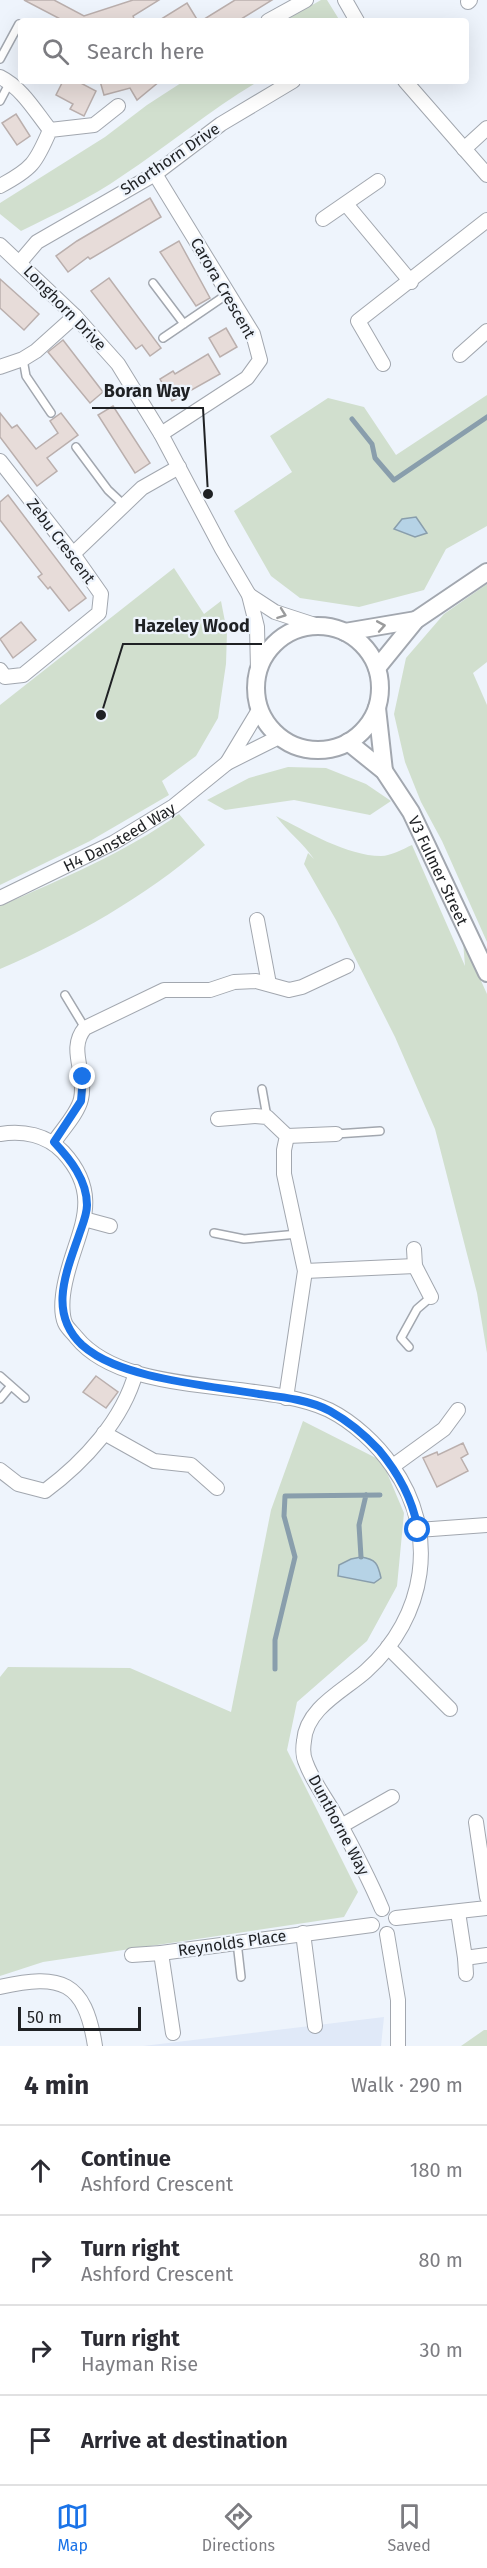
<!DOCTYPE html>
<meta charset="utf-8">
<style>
:root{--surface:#fff;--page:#f7f7f7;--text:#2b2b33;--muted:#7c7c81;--line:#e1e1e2;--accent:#1a73e8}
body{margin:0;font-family:"Fira Sans",sans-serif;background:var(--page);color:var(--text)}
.scale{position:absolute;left:18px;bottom:15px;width:123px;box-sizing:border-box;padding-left:6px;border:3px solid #1f2124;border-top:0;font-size:16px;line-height:21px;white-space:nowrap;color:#1f2124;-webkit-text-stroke:4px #eef4fc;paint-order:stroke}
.stop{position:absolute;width:18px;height:18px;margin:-14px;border:4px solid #1a73e8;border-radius:50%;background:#fff}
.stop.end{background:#1a73e8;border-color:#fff;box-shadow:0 2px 6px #0008}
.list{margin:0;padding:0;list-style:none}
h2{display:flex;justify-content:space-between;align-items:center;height:78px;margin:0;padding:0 24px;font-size:26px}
h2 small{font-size:20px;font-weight:400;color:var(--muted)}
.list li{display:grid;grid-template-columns:39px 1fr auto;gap:18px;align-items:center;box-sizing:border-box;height:90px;padding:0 24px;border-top:2px solid var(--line)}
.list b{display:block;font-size:22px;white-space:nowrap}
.list p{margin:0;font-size:20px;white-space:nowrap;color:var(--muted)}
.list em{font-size:20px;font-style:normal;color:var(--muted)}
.icon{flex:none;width:33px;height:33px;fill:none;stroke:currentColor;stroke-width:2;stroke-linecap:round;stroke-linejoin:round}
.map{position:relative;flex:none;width:487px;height:2046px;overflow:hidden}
.search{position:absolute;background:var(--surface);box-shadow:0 6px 24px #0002;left:18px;right:18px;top:18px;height:66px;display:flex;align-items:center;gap:15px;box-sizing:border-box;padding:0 21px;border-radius:6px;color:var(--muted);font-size:22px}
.sheet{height:438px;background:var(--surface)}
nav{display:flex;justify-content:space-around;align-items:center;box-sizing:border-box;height:84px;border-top:2px solid var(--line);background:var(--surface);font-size:16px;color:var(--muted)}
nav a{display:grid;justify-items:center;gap:3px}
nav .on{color:var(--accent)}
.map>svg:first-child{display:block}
.built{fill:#e0e9f8}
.green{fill:#d1dfce}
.water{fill:#b6d3e6;stroke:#899eac;stroke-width:1.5}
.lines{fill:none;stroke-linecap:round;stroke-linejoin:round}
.stream{stroke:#899eac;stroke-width:5}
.building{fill:#e7dcd9;stroke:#baafad;stroke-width:1.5}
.service-casing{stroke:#a2a7af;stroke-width:10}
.minor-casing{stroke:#a2a7af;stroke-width:16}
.tertiary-casing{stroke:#a2a7af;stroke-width:20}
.service{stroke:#fff;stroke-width:7}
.minor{stroke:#fff;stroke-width:14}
.tertiary{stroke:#fff;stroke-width:16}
.oneway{stroke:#9a9b9c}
.route{stroke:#1a73e8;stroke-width:8}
.labels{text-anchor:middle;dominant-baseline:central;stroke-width:4.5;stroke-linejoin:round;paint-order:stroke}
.street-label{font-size:16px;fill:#1f2124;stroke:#eef4fc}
.leader{fill:none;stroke:#1f2124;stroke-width:2}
.callout-dot{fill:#1f2124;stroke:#eef4fc;stroke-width:2}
.callout-label{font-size:18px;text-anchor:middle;font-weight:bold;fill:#1f2124;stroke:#eef4fc;stroke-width:4.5;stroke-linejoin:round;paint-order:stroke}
</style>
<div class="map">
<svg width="487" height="2046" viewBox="0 0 487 2046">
<rect width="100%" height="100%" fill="#eef4fc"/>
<path class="built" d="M384 2017 381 2046H143Z"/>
<path class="green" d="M321 0H327L340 21H284Z
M184 81H259C211 109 169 145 122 176 91 198 55 214 21 231L0 214V203L105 137 147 105Z
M487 395V526L446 549 424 590 359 607 300 598 271 576 234 511 292 472 270 436 328 398 364 407 396 455Z
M174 568 204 614 221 601 227 632 226 664 218 718 196 756 162 781 169 795 90 841 0 885V705Z
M487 584V662L473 673 487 705V942L442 841 421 802 405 762 394 714 406 658 444 614Z
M288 767 326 768 366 784 391 801 370 815 294 800 225 810 207 800 249 778Z
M179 814 205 845C144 898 74 937 0 969V906C62 879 124 853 179 814Z
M276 816C306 831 347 856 381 856 391 856 403 849 412 845L465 966 463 941 487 994V1353L477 1293 435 1129 395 1037 336 920 304 864 308 853 314 859C303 843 288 832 276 816Z
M303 1421 382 1461 404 1513 397 1586 367 1641 297 1702 287 1750 358 1892 344 1917 43 1962 0 1976V1677L8 1667 130 1668 231 1712 271 1510Z
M484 2030H487V2046H461Z"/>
<path class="water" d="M416 517 427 533 415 537 394 529 402 519Z
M361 1557C376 1559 378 1564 381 1578L374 1583 338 1576 339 1565 351 1559Z"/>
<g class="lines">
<path class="stream" d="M352 419 372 444 375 458 394 480 487 417
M361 1557 359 1525 366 1495
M275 1669V1640L295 1557 284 1516 285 1496 380 1495"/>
</g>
<path class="building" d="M24 0H54L84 16 133 0H159L133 16 135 21H64Z
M235 0H272L238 21H201Z
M187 3 198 21H158Z
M63 81H77L96 91 84 116 70 109 73 104 56 95Z
M100 81H160L137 100 130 88 104 95Z
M16 114 30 136 17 145 2 123Z
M150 198 161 217 90 259 88 257 68 272 56 256 77 241Z
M179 241 210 298 196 306 160 252Z
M109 278 161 348 150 356 142 345 136 349 91 291Z
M0 279 39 314 24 330 0 308Z
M226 328 237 347 220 357 209 338Z
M63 340 103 392 90 403 48 352Z
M208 354 220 374 172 401 160 379 173 371 175 374Z
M113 406 150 463 135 473 98 415Z
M0 413 12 428 17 425 36 449 58 433 50 421 61 413 78 435 47 458 57 471 37 486 0 437Z
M8 495 86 598 69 611 50 587 48 589 38 577 42 574 0 520V502Z
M21 622 36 640 13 658 0 639Z
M96 1376 118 1392 106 1408 83 1392Z
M463 1443 468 1454 461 1458 468 1471 437 1487 423 1458 437 1452 438 1455Z"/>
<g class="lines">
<defs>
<path id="service" d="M0 59 19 24
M0 101 10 82
M153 283 184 324
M163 338 229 293
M23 359 26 376 51 413
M76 447 108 490 124 505
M65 995 85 1028
M262 1089 267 1117
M336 1134 380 1131
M214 1233 244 1239 298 1234
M409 1347 401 1338 417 1309 431 1297
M0 1376 25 1398
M0 1399 10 1387
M237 1942 241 1977"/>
<g id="minor">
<path d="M345 0 357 21"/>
<path d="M468 2 470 0"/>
<path d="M268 21 306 0"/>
<path d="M0 77C22 88 35 111 50 130"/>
<path d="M405 81 487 175"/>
<path d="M464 149 487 128"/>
<path d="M155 174 253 334 260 360 247 378 161 434"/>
<path d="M0 186C32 169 36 163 50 130L94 125 118 106"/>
<path d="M346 204 411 282"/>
<path d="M323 219 378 181"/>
<path d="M0 245 75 316 118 364 161 434 222 549 249 595 257 627 258 669"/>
<path d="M20 262 37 242 155 174 221 124 293 81"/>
<path d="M460 355 487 331"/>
<path d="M383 364 358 321 487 220"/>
<path d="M0 367 23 359 36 351 75 316"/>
<path d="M0 461 73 554 101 594 99 613 23 675 5 677 0 670"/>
<path d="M73 554 142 488 179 467"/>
<path d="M249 595 275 612 318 626"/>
<path d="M227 763 259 710"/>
<path id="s1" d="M0 898 113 843 174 806 227 763 279 737"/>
<path d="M257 920 269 984"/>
<path d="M218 1119 255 1116 267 1117 287 1136 284 1150V1174L305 1271 286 1398"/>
<path d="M0 1134C23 1130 47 1135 63 1152 110 1203 69 1240 63 1295 62 1303 62 1316 65 1323 67 1328 73 1333 76 1337 126 1399 261 1378 329 1410 353 1422 377 1444 392 1466 440 1533 426 1617 366 1671 345 1690 306 1708 304 1741 303 1747 303 1757 306 1763 312 1780 325 1797 334 1813 351 1844 368 1876 382 1909"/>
<path d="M287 1136 336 1134"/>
<path d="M54 1142C62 1130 78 1113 81 1099 87 1073 67 1049 85 1028L164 990H210L234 982 256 981 289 990 302 987 347 966"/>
<path d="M84 1219 110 1226"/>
<path d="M414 1249 415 1266 431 1297"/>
<path d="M305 1271 415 1266"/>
<path d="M104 1433 154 1461 191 1465 217 1488"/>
<path d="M393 1466 444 1429 458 1410"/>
<path d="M0 1470 18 1484 45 1491C84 1462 123 1420 136 1372"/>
<path d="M418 1530 487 1525"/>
<path d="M388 1647 450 1709"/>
<path d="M476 1822 487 1897"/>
<path d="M341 1826 392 1797"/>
<path d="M458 1912 465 1958 487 1955"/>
<path d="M396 1918 487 1908"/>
<path d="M303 1933 315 2026"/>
<path d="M387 1934 398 2000V2046"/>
<path d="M161 1953 173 2033"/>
<path d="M132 1955 161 1953 372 1925"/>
<path d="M465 1958 466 1974"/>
<path d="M0 1987C61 1973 85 1981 95 2046"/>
</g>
<g id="tertiary">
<circle cx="318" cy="688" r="62"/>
<path d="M345 632 416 620"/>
<path d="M377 668 416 620 487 572"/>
<path d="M377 708 384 771"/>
<path id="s2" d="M348 742 384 771 411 812 487 973"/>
</g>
</defs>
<use href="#service" class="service-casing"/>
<use href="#minor" class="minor-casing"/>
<use href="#tertiary" class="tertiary-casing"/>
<use href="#service" class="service"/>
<use href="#minor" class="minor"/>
<use href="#tertiary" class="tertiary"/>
</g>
<defs><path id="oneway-chevron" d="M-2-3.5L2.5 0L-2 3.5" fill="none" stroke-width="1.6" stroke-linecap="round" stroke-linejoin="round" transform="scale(1.5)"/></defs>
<g class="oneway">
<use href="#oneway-chevron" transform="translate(282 614) rotate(20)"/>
<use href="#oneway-chevron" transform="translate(381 626) rotate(-10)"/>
</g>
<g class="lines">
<path class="route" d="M83 1077 81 1101 54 1142C70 1159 87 1180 87 1205 87 1215 82 1226 79 1235 66 1273 48 1313 82 1345 100 1361 125 1369 148 1375 184 1384 222 1388 259 1394 282 1397 310 1400 330 1411 348 1421 365 1435 379 1450 399 1474 413 1500 418 1530"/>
</g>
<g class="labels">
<g class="street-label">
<text transform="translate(170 159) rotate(-34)">Shorthorn Drive</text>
<text transform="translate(223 288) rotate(60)">Carora Crescent</text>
<text transform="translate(65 308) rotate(46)">Longhorn Drive</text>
<text transform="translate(61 541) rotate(53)">Zebu Crescent</text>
<text stroke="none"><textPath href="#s1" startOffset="134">H4 Dansteed Way</textPath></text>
<text stroke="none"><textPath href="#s2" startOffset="160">V3 Fulmer Street</textPath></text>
<text transform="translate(339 1825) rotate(62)">Dunthorne Way</text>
<text transform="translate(232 1943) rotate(-8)">Reynolds Place</text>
</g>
</g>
<path class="leader" d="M208 494L203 408H92M101 715L123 644H262"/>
<g class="callout-dot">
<circle cx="208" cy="494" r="6"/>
<circle cx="101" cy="715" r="6"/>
</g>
<g class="callout-label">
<text x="147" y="397">Boran Way</text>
<text x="192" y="632">Hazeley Wood</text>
</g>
</svg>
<div class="scale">50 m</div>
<div class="stop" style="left:418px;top:1530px"></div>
<div class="stop end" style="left:83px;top:1077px"></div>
<div class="search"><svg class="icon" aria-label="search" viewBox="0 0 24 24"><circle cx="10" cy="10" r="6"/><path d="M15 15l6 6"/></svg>Search here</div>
</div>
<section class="sheet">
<h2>4 min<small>Walk · 290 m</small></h2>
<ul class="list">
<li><svg class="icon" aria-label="ahead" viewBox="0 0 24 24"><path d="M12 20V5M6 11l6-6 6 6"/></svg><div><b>Continue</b><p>Ashford Crescent</p></div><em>180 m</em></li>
<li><svg class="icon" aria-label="right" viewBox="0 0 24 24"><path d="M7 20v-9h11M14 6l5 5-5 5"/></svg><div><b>Turn right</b><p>Ashford Crescent</p></div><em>80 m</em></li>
<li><svg class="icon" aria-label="right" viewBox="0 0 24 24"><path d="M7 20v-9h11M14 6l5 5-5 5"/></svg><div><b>Turn right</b><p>Hayman Rise</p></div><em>30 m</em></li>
<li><svg class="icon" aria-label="arrive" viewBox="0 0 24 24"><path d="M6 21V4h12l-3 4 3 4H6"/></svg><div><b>Arrive at destination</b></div></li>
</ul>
</section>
<nav>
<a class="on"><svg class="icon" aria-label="map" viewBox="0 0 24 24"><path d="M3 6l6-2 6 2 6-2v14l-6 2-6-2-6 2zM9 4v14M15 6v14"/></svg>Map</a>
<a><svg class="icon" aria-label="directions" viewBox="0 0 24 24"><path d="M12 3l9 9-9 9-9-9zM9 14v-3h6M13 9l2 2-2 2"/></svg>Directions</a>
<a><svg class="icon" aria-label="saved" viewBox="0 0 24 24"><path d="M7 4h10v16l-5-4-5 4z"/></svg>Saved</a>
</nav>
